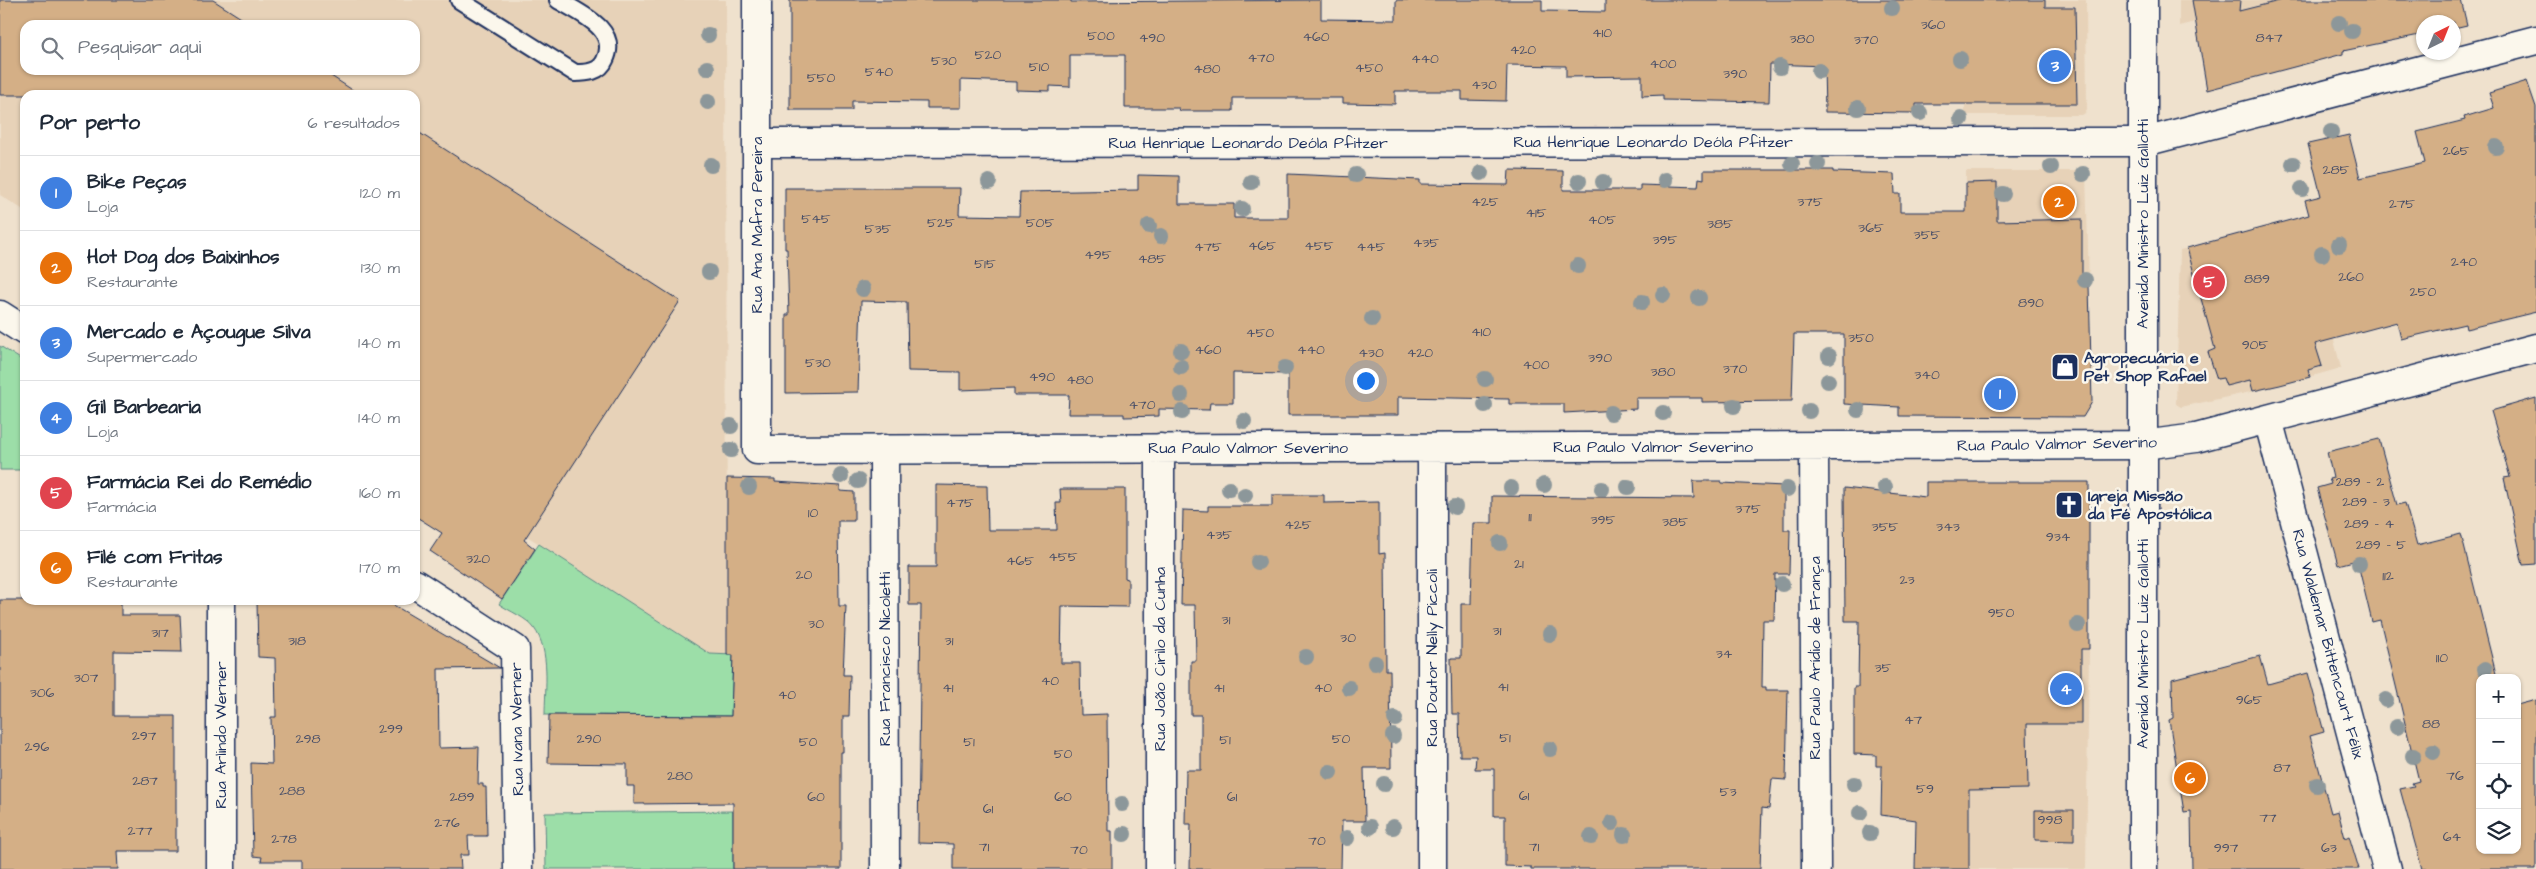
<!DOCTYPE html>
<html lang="pt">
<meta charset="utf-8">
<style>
:root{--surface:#fff;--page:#f2f2f3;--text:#1f2937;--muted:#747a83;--line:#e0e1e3;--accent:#0f766e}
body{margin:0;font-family:"Architects Daughter",sans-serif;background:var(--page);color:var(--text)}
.controls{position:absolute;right:15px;bottom:15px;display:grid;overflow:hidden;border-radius:10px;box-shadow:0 1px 4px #0004}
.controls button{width:45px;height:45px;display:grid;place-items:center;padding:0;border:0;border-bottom:1px solid var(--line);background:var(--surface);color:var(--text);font:25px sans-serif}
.compass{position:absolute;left:2416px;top:15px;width:45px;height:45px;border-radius:50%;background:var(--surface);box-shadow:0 1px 4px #0004;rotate:43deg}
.you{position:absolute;left:1365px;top:380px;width:18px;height:18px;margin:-12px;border:4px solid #fff;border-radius:50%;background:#1a73e8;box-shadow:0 0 0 8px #1a73e833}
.badge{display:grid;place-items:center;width:32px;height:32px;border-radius:50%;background:var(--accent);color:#fff;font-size:16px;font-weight:700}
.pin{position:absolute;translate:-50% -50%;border:2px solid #fff;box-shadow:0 1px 5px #0006}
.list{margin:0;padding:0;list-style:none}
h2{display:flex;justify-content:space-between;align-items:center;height:65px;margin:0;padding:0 20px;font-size:21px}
h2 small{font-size:16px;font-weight:400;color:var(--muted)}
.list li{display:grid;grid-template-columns:32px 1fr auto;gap:15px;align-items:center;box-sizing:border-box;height:75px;padding:0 20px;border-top:1px solid var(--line)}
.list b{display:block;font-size:19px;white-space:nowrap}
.list p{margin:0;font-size:16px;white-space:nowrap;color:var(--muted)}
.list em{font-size:16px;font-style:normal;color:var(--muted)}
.icon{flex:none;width:28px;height:28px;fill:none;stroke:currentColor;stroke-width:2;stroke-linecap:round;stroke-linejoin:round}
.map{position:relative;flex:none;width:2536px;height:869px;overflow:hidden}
.search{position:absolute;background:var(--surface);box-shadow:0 1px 4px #0004;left:20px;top:20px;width:400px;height:55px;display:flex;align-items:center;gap:12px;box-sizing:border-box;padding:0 18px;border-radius:15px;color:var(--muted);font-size:19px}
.panel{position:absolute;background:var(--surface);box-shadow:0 1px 4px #0004;left:20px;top:90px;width:400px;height:515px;border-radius:15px}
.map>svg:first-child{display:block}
.built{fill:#e7d2b8;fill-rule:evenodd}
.green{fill:#9cdea8;stroke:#5c8683}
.building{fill:#d4af86;stroke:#1b2f5e}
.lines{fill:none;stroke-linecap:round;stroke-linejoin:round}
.lane-casing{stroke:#1b2f5e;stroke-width:20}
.street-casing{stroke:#1b2f5e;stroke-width:31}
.secondary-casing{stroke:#1b2f5e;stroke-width:31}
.lane{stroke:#fbf7ec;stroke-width:16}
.street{stroke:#fbf7ec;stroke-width:28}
.secondary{stroke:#fbf7ec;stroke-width:28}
.tree{fill:#8c979a}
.labels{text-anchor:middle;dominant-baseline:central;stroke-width:5;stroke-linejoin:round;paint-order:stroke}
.number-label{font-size:14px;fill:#494f68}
.street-label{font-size:16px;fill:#1b2f5e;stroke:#fbf7ec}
.poi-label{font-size:16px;font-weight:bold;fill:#1b2f5e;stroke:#fbf7ec;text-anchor:start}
</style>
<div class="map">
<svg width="2536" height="869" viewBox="0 0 2536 869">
<rect width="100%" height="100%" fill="#efe1cd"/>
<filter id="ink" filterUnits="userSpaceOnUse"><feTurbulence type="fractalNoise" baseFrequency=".02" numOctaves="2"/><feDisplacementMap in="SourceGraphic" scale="10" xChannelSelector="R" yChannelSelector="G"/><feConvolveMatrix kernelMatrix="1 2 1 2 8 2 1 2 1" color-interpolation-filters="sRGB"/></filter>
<g filter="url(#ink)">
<path class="built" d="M0 0H726L727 655 710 654 415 464V95H25V211L0 195ZM25 25H415V70H25Z
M1965 0H2086L2087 109 2085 113 2082 115H1965Z
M2179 0H2283L2179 26Z
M1966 171H2086L2092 402 2083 417 1965 416Z
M2303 217 2341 368 2269 388 2181 407 2176 404 2180 250Z
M1970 648 2089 649 2086 869H1969Z"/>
<path class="green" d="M0 346 25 362V470H0Z
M539 544 710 654 733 655 731 716 545 715C545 688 551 651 534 628 527 618 509 611 499 604Z
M733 811V869H546L545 813Z"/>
<path class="building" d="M0 0H213L252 25H25V70H322L360 95H0Z
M790 0H1071V2L1321 0V19L1396 20V0H1542V11L1605 12V0H2045V7H2075L2077 104H1916V113L1825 112 1824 66 1770 64 1769 102 1663 100V95L1642 96V76L1566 77V66L1507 65 1506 101 1462 100V91H1395V104L1343 103V98H1233V111H1180L1179 108H1125V55H1070V87L1050 86V91L1016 90V82L961 80V108H927V102L852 101V110H790Z
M2192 0H2240L2239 11 2283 0H2461L2467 25 2454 28V22H2424V34L2343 51V54L2207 90Z
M2527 81 2536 107V312L2466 329 2465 324 2401 339 2397 322 2315 344 2322 366 2308 370 2310 377 2280 385 2253 391 2250 380 2226 386 2223 378 2217 379 2208 352 2215 349 2187 248 2309 215 2305 200 2321 196 2308 144 2349 135 2360 178 2425 163 2417 132 2465 120 2464 117 2494 108 2489 93Z
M415 130 680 301 524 540 535 549 502 599 430 551 442 533 415 516Z
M1509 170 1563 171V190H1640V185L1698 187 1699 178 1704 179V170H1833V172L1894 174 1895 194H1900V212H1966V183L1997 182V221L2082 219V286H2089L2092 402 2083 417 1899 416V407L1844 404V334H1794L1792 401 1702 402V398H1636V409L1564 413V404H1509V399L1398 397V415H1288V374L1233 373V403H1210L1209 410 1159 409V416L1124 417V414H1068L1069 395H1014V388L960 390V372L908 371 907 302 861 301 858 392 786 393V315H789L787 249H785V188H960L959 215 1019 216 1020 192 1138 190V175L1179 176V204H1234V218H1288V174L1420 180V184L1508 185Z
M2536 398V564L2523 565 2504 478 2510 477 2491 411Z
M2379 439 2397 505 2405 503 2417 545 2461 534 2497 678H2480V850H2517V705L2536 700V869H2422L2400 789 2414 786 2412 783 2419 781 2380 620 2372 622 2357 560 2338 565 2317 488 2331 484 2329 479 2333 478 2327 452Z
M727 478 775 479V482L840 486V491L854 492V521H838L839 606H846L843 675H850L849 716H843V752H841V869H733V803L634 804V786H627V764L548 763 549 715 731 716 733 655H727Z
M1693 481H1721L1722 483 1784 486V530H1790L1789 574H1775L1774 620H1763L1762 687H1766V690H1788L1786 780 1772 779 1769 809 1762 808 1760 869H1531V867L1505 866V816H1494V769H1475L1476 756H1460L1459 714H1452L1451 658H1461V604H1471L1473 523H1492V496L1694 498Z
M1926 482H2089V649H2081V724H2027L2028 789 1969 790V869H1915L1916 820 1881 815 1882 766H1876V755L1854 754V687H1858L1859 621H1845L1844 488 1926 497Z
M936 485 987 486 988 530H1057L1056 503H1061L1060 489H1125V578L1128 579V607L1062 606 1061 663H1080L1081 715 1107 714 1108 831H1112V869H953V844L918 843 921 605H909V567H936Z
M1272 495H1324V503L1379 502V554L1385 553 1386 670H1390L1391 768H1364L1365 821H1342L1341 869H1190L1191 824H1185L1186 770H1201V715H1191V661H1196L1195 605H1181L1183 510 1208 511V506H1272Z
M0 600H121V615H180L182 652 114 651V716H176V851H117L118 869H0Z
M257 600H385L500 668 438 669 439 748 479 747 478 784H483V787H486L487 836H468L469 855H460L461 869H302V861H261L262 857 253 856 251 763 272 764 271 717H276L275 658 258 657Z
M2260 656 2268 684 2308 673 2324 732 2310 736 2331 813 2338 811 2345 838 2349 836 2359 869H2192L2191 811 2184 812 2169 720 2173 718 2172 679Z
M2035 810H2074V841L2035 840Z"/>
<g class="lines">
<defs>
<path id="lane" d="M459 0 575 73C587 73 600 72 605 60 620 29 579 13 558 0"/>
<path id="street" d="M757 0V450L2143 445 2196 438 2536 348
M757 143 2144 142 2536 40
M0 315 25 331
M2268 419 2387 869
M1814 446 1816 869
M884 449 885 869
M415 584 515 649 518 869
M221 869V600
M1160 869V448
M1432 869V448"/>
<path id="secondary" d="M2143 0V869"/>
</defs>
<use href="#lane" class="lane-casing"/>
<use href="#street" class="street-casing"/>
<use href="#secondary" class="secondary-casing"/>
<use href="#lane" class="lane"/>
<use href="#street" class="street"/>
<use href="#secondary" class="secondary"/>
</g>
<g class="tree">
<circle cx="1892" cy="8" r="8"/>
<circle cx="2339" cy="23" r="8"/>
<circle cx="2352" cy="31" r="8"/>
<circle cx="708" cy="35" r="8"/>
<circle cx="1960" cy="59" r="8"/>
<circle cx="1780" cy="67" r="8"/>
<circle cx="707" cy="68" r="8"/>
<circle cx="1819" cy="71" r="8"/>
<circle cx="708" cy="102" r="8"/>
<circle cx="1858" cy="108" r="8"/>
<circle cx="1920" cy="113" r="8"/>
<circle cx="1961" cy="119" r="8"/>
<circle cx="2331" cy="132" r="8"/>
<circle cx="2496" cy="147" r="8"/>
<circle cx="1792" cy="164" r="8"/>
<circle cx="1818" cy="164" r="8"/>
<circle cx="2293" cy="164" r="8"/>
<circle cx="711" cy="165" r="8"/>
<circle cx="2051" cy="167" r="8"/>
<circle cx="1481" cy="173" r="8"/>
<circle cx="2083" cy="174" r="8"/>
<circle cx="1356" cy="175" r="8"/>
<circle cx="1665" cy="180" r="8"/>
<circle cx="1579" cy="181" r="8"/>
<circle cx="989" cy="182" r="8"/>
<circle cx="1251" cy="182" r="8"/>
<circle cx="1603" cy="182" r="8"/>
<circle cx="2302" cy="189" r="8"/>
<circle cx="2003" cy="194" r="8"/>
<circle cx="1242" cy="209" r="8"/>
<circle cx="1149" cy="226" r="8"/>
<circle cx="1161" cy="236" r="8"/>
<circle cx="2339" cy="245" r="8"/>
<circle cx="2322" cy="254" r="8"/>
<circle cx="1578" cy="266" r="8"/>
<circle cx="709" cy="272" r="8"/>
<circle cx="2085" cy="280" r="8"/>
<circle cx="863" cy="289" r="8"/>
<circle cx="1663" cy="295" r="8"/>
<circle cx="1699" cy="298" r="8"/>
<circle cx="1642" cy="302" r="8"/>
<circle cx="1372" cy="319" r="8"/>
<circle cx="1181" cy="351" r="8"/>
<circle cx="1829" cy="356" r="8"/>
<circle cx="1181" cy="367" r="8"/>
<circle cx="1285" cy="368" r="8"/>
<circle cx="1485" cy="379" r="8"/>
<circle cx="1828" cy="381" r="8"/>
<circle cx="1181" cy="395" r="8"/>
<circle cx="1485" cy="405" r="8"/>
<circle cx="1734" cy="406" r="8"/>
<circle cx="1858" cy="410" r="8"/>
<circle cx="1809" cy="411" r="8"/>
<circle cx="1182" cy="412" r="8"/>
<circle cx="1611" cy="413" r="8"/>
<circle cx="1663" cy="413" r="8"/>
<circle cx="1244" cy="421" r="8"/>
<circle cx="731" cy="426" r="8"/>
<circle cx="731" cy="450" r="8"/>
<circle cx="841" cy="476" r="8"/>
<circle cx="858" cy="481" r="8"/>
<circle cx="1544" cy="485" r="8"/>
<circle cx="749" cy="487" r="8"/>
<circle cx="1628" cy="487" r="8"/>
<circle cx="1885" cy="487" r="8"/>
<circle cx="1511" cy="488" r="8"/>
<circle cx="1229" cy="489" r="8"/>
<circle cx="1602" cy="489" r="8"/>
<circle cx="1787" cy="489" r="8"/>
<circle cx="1245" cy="495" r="8"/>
<circle cx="1455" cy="507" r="8"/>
<circle cx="1500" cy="543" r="8"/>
<circle cx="1258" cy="562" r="8"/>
<circle cx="2359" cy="564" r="8"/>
<circle cx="1782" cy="584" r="8"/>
<circle cx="2078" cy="625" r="8"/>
<circle cx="1550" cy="634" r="8"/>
<circle cx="1306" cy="657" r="8"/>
<circle cx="1375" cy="663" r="8"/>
<circle cx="2485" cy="669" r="8"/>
<circle cx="1349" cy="688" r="8"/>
<circle cx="2386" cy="700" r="8"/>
<circle cx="1395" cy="719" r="8"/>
<circle cx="2397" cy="727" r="8"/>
<circle cx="1393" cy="736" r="8"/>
<circle cx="1550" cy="749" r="8"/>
<circle cx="2433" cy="752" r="8"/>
<circle cx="2413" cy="756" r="8"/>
<circle cx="1330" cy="772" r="8"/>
<circle cx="1384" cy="784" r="8"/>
<circle cx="1854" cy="784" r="8"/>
<circle cx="2317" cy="785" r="8"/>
<circle cx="1122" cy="804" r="8"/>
<circle cx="1860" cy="813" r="8"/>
<circle cx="1612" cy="823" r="8"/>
<circle cx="1370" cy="827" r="8"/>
<circle cx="1393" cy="827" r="8"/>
<circle cx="1870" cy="833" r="8"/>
<circle cx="1124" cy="834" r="8"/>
<circle cx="1624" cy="835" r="8"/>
<circle cx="1591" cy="837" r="8"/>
<circle cx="1347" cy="838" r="8"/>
</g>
</g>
<defs>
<symbol id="shop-square" viewBox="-11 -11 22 22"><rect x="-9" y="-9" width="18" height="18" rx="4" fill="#1b2f5e" stroke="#fbf7ec"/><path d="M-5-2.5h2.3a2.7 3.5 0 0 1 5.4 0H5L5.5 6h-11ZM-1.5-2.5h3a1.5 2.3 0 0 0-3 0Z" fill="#fff"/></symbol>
<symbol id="church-square" viewBox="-11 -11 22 22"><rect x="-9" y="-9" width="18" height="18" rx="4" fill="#1b2f5e" stroke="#fbf7ec"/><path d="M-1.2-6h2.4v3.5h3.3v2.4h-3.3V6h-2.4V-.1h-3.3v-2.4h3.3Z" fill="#fff"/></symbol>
</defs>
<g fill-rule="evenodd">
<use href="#shop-square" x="2049" y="351" width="32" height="32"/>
<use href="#church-square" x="2053" y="489" width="32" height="32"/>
</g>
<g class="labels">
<g class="number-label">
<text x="1933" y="25">360</text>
<text x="1602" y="33">410</text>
<text x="1101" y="36">500</text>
<text x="1316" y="37">460</text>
<text x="1152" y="38">490</text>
<text x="2269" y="38">847</text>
<text x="1802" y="39">380</text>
<text x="1866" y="40">370</text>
<text x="1523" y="50">420</text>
<text x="988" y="55">520</text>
<text x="1261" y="58">470</text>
<text x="1425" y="59">440</text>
<text x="944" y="61">530</text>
<text x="1663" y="64">400</text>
<text x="1039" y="67">510</text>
<text x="1369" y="68">450</text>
<text x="1207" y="69">480</text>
<text x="879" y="72">540</text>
<text x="1735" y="74">390</text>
<text x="821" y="78">550</text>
<text x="1484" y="85">430</text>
<text x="2456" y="151">265</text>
<text x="2336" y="170">285</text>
<text x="1485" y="202">425</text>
<text x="1810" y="202">375</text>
<text x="2402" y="204">275</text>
<text x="1536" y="213">415</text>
<text x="816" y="219">545</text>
<text x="1602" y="220">405</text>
<text x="941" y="223">525</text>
<text x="1040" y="223">505</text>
<text x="1720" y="224">385</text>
<text x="1871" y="228">365</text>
<text x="878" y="229">535</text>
<text x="1927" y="235">355</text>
<text x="1665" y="240">395</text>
<text x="1426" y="243">435</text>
<text x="1262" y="246">465</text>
<text x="1319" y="246">455</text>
<text x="1208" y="247">475</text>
<text x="1371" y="247">445</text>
<text x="1098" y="255">495</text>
<text x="1152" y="259">485</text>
<text x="2464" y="262">240</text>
<text x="985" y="264">515</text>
<text x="2351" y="277">260</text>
<text x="2257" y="279">889</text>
<text x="2423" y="292">250</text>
<text x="2031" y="303">890</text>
<text x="1481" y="332">410</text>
<text x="1260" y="333">450</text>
<text x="1861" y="338">350</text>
<text x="2255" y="345">905</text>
<text x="1208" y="350">460</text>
<text x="1311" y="350">440</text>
<text x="1371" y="353">430</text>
<text x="1420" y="353">420</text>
<text x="1600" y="358">390</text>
<text x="818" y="363">530</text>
<text x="1536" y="365">400</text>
<text x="1735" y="369">370</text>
<text x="1663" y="372">380</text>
<text x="1927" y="375">340</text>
<text x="1042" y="377">490</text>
<text x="1080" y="380">480</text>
<text x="1142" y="405">470</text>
<text x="2360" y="482">289 - 2</text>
<text x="2366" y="502">289 - 3</text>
<text x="960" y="503">475</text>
<text x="1748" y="509">375</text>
<text x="813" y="513">10</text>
<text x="1530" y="517">11</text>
<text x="1603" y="520">395</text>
<text x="1675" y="522">385</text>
<text x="2369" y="524">289 - 4</text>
<text x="1298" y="525">425</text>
<text x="1885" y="527">355</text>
<text x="1948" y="527">343</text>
<text x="1219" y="535">435</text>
<text x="2058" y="537">934</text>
<text x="2381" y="545">289 - 5</text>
<text x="1063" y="557">455</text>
<text x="478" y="559">320</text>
<text x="1020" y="561">465</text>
<text x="1519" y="564">21</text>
<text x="804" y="575">20</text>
<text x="2388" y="576">112</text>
<text x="1907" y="580">23</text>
<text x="2001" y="613">950</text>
<text x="1226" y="620">31</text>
<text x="816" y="624">30</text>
<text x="1497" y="631">31</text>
<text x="160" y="633">317</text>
<text x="1348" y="638">30</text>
<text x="297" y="641">318</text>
<text x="949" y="641">31</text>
<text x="1724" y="654">34</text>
<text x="2442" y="658">110</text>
<text x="1883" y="668">35</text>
<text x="86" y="678">307</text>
<text x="1050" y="681">40</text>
<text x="1503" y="687">41</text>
<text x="948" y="688">41</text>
<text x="1219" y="688">41</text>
<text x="1323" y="688">40</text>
<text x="42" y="693">306</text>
<text x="787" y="695">40</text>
<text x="2249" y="700">965</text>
<text x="1913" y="720">47</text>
<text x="2431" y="724">88</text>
<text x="391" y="729">299</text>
<text x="144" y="736">297</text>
<text x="1505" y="738">51</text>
<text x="308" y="739">298</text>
<text x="589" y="739">290</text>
<text x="1341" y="739">50</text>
<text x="1225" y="740">51</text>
<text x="808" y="742">50</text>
<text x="969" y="742">51</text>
<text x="37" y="747">296</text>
<text x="1063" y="754">50</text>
<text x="2282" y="768">87</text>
<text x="680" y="776">280</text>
<text x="2455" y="776">76</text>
<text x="145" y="781">287</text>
<text x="1925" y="789">59</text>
<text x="292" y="791">288</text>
<text x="1728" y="792">53</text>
<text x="1524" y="796">61</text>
<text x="462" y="797">289</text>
<text x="816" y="797">60</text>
<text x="1063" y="797">60</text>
<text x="1232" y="797">61</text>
<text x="988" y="809">61</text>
<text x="2268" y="818">77</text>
<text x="2050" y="820">998</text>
<text x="447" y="823">276</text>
<text x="140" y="831">277</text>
<text x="2452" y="837">64</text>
<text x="284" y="839">278</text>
<text x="1317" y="841">70</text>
<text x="984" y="847">71</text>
<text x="1534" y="847">71</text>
<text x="2226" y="848">997</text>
<text x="2329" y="848">63</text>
<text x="1079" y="850">70</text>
</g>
<g class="street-label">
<text x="1653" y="142">Rua Henrique Leonardo Deóla Pfitzer</text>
<text x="1248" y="143">Rua Henrique Leonardo Deóla Pfitzer</text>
<text transform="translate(2143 224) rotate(-90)">Avenida Ministro Luiz Gallotti</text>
<text transform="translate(757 225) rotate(-90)">Rua Ana Mafra Pereira</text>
<text transform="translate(2057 444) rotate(-1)">Rua Paulo Valmor Severino</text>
<text x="1653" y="447">Rua Paulo Valmor Severino</text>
<text x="1248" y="448">Rua Paulo Valmor Severino</text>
<text transform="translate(2143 644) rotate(-90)">Avenida Ministro Luiz Gallotti</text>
<text transform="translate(2328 644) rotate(75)">Rua Waldemar Bittencourt Félix</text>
<text transform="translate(1432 658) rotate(-90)">Rua Doutor Nelly Piccoli</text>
<text transform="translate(1815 658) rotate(-90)">Rua Paulo Arídio de França</text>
<text transform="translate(885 659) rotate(-90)">Rua Francisco Nicoletti</text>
<text transform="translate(1160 659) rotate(-90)">Rua João Cirilo da Cunha</text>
<text transform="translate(517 729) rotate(-91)">Rua Ivana Werner</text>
<text transform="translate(221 735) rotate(-90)">Rua Arlindo Werner</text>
</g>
<g class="poi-label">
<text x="2084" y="358">Agropecuária e<tspan x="2084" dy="18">Pet Shop Rafael</tspan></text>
<text x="2088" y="496">Igreja Missão<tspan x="2088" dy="18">da Fé Apostólica</tspan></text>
</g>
</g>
</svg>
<div class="controls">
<button>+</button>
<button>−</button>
<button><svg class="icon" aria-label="locate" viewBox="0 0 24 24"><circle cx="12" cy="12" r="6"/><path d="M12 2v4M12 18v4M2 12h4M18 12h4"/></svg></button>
<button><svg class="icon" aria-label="layers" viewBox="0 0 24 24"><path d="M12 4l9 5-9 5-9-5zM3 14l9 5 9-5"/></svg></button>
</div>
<svg class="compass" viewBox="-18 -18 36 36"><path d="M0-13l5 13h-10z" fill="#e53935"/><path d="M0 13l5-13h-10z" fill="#747a83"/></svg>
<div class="you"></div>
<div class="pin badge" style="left:2000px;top:394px;background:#3f7fe0">1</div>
<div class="pin badge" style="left:2059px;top:202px;background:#e8710a">2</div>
<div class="pin badge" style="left:2055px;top:66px;background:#3f7fe0">3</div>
<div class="pin badge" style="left:2066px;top:689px;background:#3f7fe0">4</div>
<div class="pin badge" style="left:2209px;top:282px;background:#e0444e">5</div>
<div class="pin badge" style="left:2190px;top:778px;background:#e8710a">6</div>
<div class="search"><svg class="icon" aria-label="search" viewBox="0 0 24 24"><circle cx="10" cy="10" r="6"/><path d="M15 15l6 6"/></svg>Pesquisar aqui</div>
<section class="panel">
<h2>Por perto<small>6 resultados</small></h2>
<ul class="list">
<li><span class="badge" style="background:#3f7fe0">1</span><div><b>Bike Peças</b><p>Loja</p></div><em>120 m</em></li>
<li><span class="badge" style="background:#e8710a">2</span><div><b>Hot Dog dos Baixinhos</b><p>Restaurante</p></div><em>130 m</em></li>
<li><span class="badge" style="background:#3f7fe0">3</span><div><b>Mercado e Açougue Silva</b><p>Supermercado</p></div><em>140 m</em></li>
<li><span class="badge" style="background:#3f7fe0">4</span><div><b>Gil Barbearia</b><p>Loja</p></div><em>140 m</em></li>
<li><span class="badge" style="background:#e0444e">5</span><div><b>Farmácia Rei do Remédio</b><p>Farmácia</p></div><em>160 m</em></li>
<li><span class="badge" style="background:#e8710a">6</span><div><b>Filé com Fritas</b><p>Restaurante</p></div><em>170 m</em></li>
</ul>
</section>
</div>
